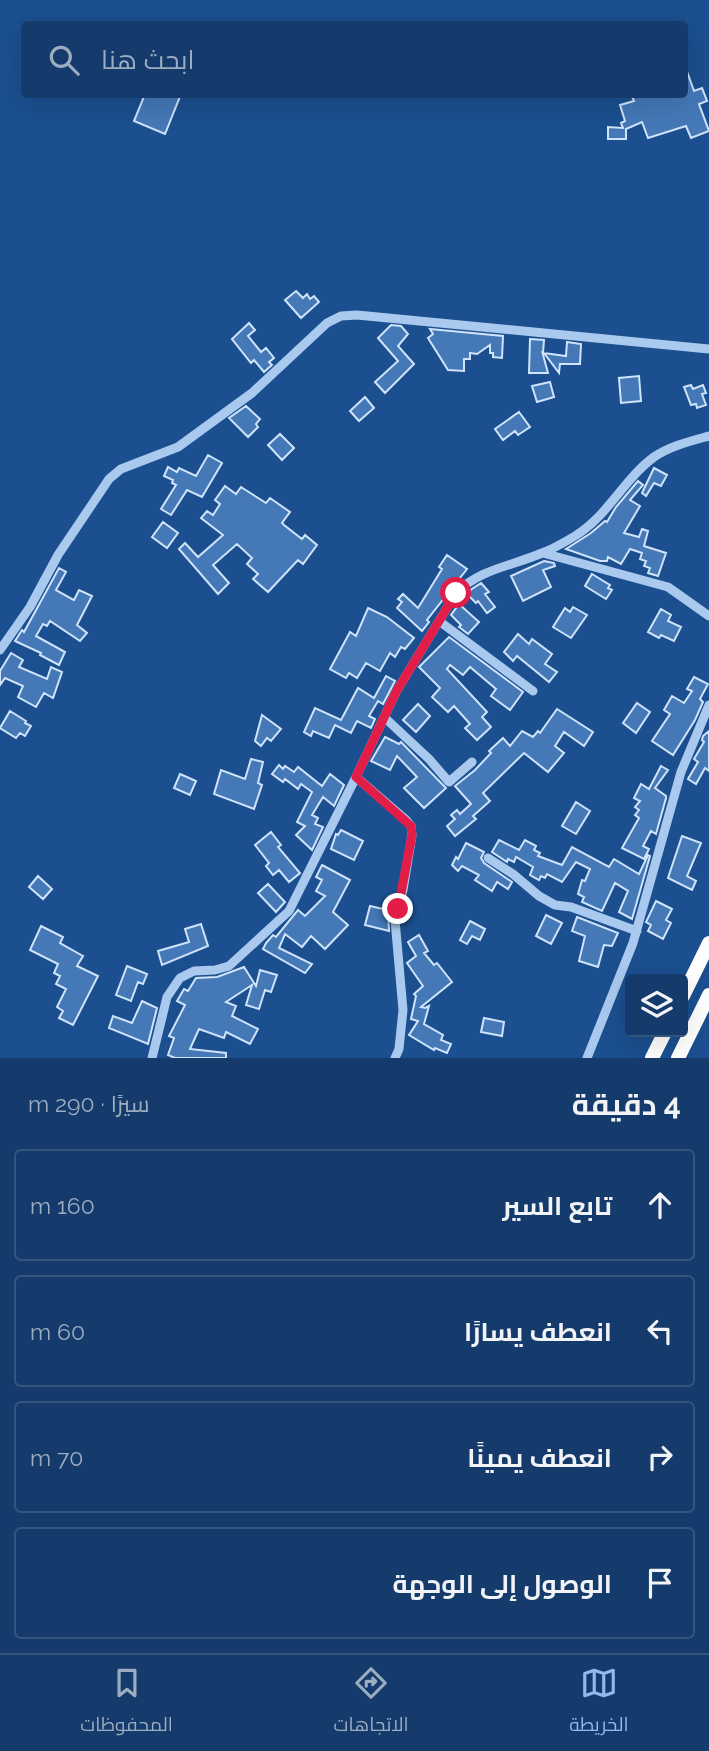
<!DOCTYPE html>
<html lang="ar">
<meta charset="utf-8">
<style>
:root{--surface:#143b6b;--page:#214673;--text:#f1f3f6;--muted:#9dadc1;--line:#33557e;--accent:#90b9f0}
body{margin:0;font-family:Raleway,Cairo,sans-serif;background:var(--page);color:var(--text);direction:rtl}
.controls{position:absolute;right:21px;bottom:21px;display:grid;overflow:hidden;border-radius:7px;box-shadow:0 7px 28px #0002}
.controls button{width:63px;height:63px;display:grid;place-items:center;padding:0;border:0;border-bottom:2px solid var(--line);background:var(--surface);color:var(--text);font:35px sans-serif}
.stop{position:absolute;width:21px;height:21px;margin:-16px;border:5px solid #e11d48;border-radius:50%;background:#fff}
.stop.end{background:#e11d48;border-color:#fff;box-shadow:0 2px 7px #0008}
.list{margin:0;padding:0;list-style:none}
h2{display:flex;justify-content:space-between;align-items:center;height:91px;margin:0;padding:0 28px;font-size:30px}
h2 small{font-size:23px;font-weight:400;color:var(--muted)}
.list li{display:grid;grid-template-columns:46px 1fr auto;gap:21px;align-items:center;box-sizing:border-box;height:112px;margin:0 14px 14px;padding:0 14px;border:2px solid var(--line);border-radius:7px}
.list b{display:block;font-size:26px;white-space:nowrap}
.list em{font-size:23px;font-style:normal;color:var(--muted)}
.icon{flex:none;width:38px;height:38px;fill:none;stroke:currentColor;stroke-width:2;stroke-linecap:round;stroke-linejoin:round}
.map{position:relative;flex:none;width:709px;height:1058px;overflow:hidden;direction:ltr}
.search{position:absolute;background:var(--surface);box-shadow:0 7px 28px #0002;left:21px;right:21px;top:21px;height:77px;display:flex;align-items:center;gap:18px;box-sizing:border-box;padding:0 24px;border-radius:7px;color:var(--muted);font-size:26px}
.sheet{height:595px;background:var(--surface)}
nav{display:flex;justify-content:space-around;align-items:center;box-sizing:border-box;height:98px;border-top:2px solid var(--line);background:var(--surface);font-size:19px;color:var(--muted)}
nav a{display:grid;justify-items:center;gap:4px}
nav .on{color:var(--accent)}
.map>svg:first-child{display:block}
.building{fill:#4478b7;stroke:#cfe3fa;stroke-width:2}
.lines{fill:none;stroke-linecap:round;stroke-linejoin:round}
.minor{stroke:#a9c9ee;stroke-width:9}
.highway{stroke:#fff;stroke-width:14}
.route{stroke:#e11d48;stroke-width:9}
</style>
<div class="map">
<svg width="709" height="1058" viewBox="0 0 709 1058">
<rect width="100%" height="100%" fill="#1b4f8f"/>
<path class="building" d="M685 66 694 91 702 88 707 101 699 104 709 131 691 138 686 126 648 138 642 122 626 129V139H608V127L623 128 621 123 625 121 620 105 634 101 631 94H684Z
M145 94H181L165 134 134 121Z
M296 291 303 298 307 294 310 299 314 296 319 302 301 318 285 300Z
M249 323 255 330 248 336 261 352 266 348 274 358 269 362 272 365 264 372 254 360 251 363 232 339Z
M391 325 401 326 408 334 398 346 414 364 385 393 375 382 398 361 378 338Z
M430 329 503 336 502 358 493 357V353H490V345L477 354 470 353V359H464V371L448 370 428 338 433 334Z
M530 339 544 340 543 353 542 351 548 373H529Z
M567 342 581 344 580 364H560L559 373 544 353 566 356Z
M639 376 641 401 621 403 619 378Z
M550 382 554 397 537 402 532 386Z
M691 385 693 389 703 385 706 393 702 394 706 405 697 408 696 404 691 405 684 387Z
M365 397 374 408 359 421 350 411Z
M246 406 260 419 256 424 258 427 248 437 229 418Z
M519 412 530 427 518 435 515 431 503 440 495 429Z
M280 434 294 448 282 460 268 445Z
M208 455 222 463 202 497 187 490 171 515 161 509 176 485 172 483 173 480 164 476 168 467 177 472 179 468 196 476Z
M654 468 667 475 661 486 654 483 646 496 642 493Z
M638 481 643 485 630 500 640 506 624 533 639 537 642 529 648 531 644 546 666 553 658 576 648 573 650 568 644 566 646 561 640 559 642 553 630 549 621 564 608 557 607 561H600L566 549 591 533 605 521 607 522 616 507Z
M225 486 236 494 241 487 266 503 270 498 290 512 282 523 284 525 302 539 305 535 317 545 303 564 298 560 268 592 253 579 258 574 247 564 252 558 237 544 213 565 229 583 218 594 179 549 185 543 198 557 223 535 201 518 207 511 213 515 220 504 215 500Z
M163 522 178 533 167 548 152 537Z
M447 555 467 569 427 620 429 622 422 631 397 608 402 602 398 599 403 594 418 608 442 569 439 567Z
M544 561 554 563 555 566 543 570 551 587 523 601 511 576Z
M59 568 66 572 56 590 74 600 79 590 92 596 77 625 87 633 80 641 50 621 47 626 43 624 36 636 65 652 59 665 40 655 41 653 15 641 22 630 24 632Z
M592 574 610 585 608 588 612 590 606 599 585 586Z
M481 583 489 592 485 594 495 607 487 613 478 601 476 603 466 593Z
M459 604 479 622 468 634 459 627 461 625 451 615Z
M573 607 587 615 571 638 553 627 565 608 570 612Z
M368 608 387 617 414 638 405 649 401 647 395 657 390 653 380 671 366 663 357 678 349 673 346 678 330 669 350 632 356 636Z
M661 609 671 615 668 621 681 627 674 641 661 635 659 638 648 632Z
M518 634 529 644 532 639 552 654 545 664 557 672 549 682 517 656 513 661 504 652Z
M449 637 523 692 510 710 491 696 496 689 470 667 463 675 450 665 447 669 487 712 482 717 491 727 477 740 465 728 470 724 454 706 448 712 432 697 440 688 419 667Z
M11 653 23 660 19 667 47 679 51 667 62 672 53 698 44 693 36 707 18 697 23 686 5 678 0 685V671Z
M386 676 395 681 383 704 378 701 369 716 375 719 371 728 357 721 351 733 335 725 329 738 313 731 311 736 304 732 315 708 341 720 358 688 374 698Z
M694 677 708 684 700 699 703 702 695 720 673 755 652 741 670 714 664 710 672 696 684 703 692 691 687 689Z
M637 703 650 712 636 733 623 723Z
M418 704 430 716 416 732 403 720Z
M557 709 593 732 584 746 564 732 555 746 564 753 548 772 524 753 483 793 490 801 473 816 476 819 455 836 447 826 455 819 451 815 457 810 460 814 471 804 455 786 475 770 491 753 489 751 503 738 510 746 522 731 533 737 538 731 540 733Z
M10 711 26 721 25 723 31 726 25 736 20 733 16 738 0 728Z
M262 715 281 729 271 741 267 738 261 746 255 741Z
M709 731V771L705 768 696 784 688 779 698 762 694 759 704 742 702 740 703 736Z
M385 737 399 744 401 742 446 788 424 808 404 788 417 777 397 756 390 770 371 761Z
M251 759 263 762 258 783 262 785 254 809 214 794 221 770 245 779Z
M279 765 283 769 285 766 294 772 298 767 322 786 330 774 344 785 334 806 323 797 312 815 318 818 315 824 323 827 312 850 296 835 305 826 297 822 312 792 301 784 298 789 285 779 283 782 272 774Z
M661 766 668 770 655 788 666 796V798L656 834 651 831 643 846 649 849 644 859 622 848 639 818 635 815 639 810 635 807 640 801 634 798 641 784 649 789Z
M180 774 196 781 190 795 174 788Z
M576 802 590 811 576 834 562 826Z
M341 830 363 841 354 860 331 849 336 834 338 835Z
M271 832 281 845 278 847 300 873 289 882 279 870 273 875 266 866 269 863 255 845Z
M682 836 701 843 687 876 696 881 692 890 668 878Z
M499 840 519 850 525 840 536 846 534 850 540 853 538 856 562 865 572 847 609 867 614 859 639 874 648 855 650 856 632 919 619 912 628 891 615 883 602 911 582 902 584 897 578 894 582 880 585 881 590 869 576 862 562 882 547 874 545 878 541 876 539 880 530 875 533 867 516 857 514 862 508 859 507 862 492 852Z
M466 843 484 852 481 858 484 863 512 882 508 889 497 882 492 891 475 880 479 875 462 866 458 871 452 865 456 857 458 859Z
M322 865 350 880 333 912 348 925 325 949 311 936 302 947 285 934 279 948 312 964 305 973 263 949 266 943 273 935 276 937 298 910 305 916 325 896 316 891 322 880 316 877Z
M38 876 52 889 43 899 29 887Z
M268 884 285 902 276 912 258 893Z
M656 901 672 909 666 920 671 923 663 939 648 931 651 925 646 922Z
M370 906 388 910 389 931 365 925Z
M546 915 562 923 551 944 536 936Z
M577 917 618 933 612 946 604 945 598 967 579 961 585 936 572 931Z
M470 921 485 929 480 940 472 936 467 944 460 940Z
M201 924 208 946 162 965 158 951 189 942 185 929Z
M41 926 63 937 60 943 83 956 77 966 98 976 73 1025 59 1018 63 1011 57 1007 66 989 56 984 60 976 54 973 58 964 30 950Z
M419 935 428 951 424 953 434 965 437 963 452 982 421 1007 425 1008 429 1006 424 1024 443 1035 441 1040 451 1044 447 1053 435 1048 434 1050 409 1035 418 1021 411 1019 416 996 414 994 423 986 407 963 416 956 408 942Z
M127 966 147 974 143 984 138 982 131 1001 116 995Z
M244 967 256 986 260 970 277 975 271 992 265 990 259 1009 246 1005 252 985 226 1002 236 1006 232 1016 258 1029 250 1044 226 1032 224 1038 199 1029 190 1049 226 1053V1058H175L168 1055 174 1038 169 1036 185 1005 177 1001 184 989 188 991 196 978 217 977Z
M142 1001 157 1008 148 1044 109 1028 113 1016 132 1023Z
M484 1018 504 1022 502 1036 481 1032Z"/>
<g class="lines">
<path class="minor" d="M543 553 668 587 709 616
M439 621 533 691
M0 650 30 607 58 555 109 479 121 469 178 447 252 393 327 323 341 316 357 315 709 349
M384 717 429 759 449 782 472 762
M356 777 406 820 411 826 412 835 403 890 395 920 403 1010 399 1049 395 1058
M488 858 513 874 539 896 555 905 571 907 637 931
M152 1058 167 997 180 978 194 971 215 970 229 966 289 911 356 777 396 692 456 593C480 569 512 566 542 553 553 549 565 542 575 536 608 516 624 479 654 457 670 446 691 441 709 436
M587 1058 633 943 681 772 709 705"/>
<path class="highway" d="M683 996 709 943
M652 1058 665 1032
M678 1058 709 995"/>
</g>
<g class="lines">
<path class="route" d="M398 909 412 835 411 826 356 777 396 692 456 593"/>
</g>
</svg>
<div class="controls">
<button><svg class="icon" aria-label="layers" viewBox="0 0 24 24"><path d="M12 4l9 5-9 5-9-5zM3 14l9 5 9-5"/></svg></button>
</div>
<div class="stop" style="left:456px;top:593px"></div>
<div class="stop end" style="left:398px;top:909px"></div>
<div class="search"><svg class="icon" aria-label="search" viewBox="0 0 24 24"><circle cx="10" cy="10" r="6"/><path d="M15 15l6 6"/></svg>ابحث هنا</div>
</div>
<section class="sheet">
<h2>4 دقيقة<small>سيرًا · 290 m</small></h2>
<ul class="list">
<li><svg class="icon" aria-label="ahead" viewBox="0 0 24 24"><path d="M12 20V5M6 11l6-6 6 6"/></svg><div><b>تابع السير</b></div><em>160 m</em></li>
<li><svg class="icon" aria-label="left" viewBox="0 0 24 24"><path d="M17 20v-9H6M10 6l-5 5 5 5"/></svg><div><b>انعطف يسارًا</b></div><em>60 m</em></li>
<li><svg class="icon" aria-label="right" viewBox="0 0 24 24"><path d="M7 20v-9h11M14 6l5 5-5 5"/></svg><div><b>انعطف يمينًا</b></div><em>70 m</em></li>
<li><svg class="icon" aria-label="arrive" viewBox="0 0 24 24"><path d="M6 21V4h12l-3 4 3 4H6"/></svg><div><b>الوصول إلى الوجهة</b></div></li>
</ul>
</section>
<nav>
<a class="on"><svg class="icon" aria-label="map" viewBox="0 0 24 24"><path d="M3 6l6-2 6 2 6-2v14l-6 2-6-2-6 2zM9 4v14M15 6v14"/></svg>الخريطة</a>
<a><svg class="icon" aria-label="directions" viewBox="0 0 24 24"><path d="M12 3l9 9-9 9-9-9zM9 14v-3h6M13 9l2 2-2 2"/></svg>الاتجاهات</a>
<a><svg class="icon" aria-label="saved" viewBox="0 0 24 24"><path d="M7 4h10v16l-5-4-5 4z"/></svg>المحفوظات</a>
</nav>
